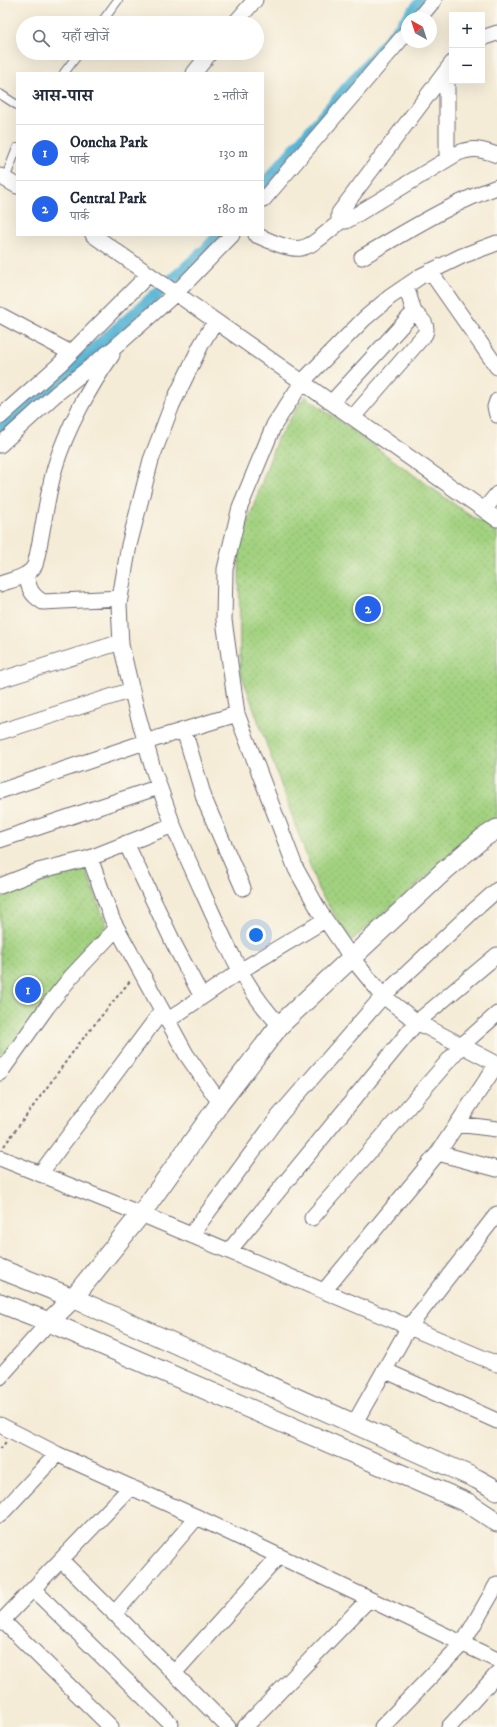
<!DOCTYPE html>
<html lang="hi">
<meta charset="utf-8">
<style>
:root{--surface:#fff;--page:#f6f6f7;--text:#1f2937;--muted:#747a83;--line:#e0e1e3;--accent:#2563eb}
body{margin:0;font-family:"IM FELL DW Pica","Noto Serif Devanagari",serif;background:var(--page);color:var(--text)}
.controls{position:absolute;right:12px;top:12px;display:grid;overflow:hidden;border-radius:0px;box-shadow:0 4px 16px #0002}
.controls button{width:36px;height:36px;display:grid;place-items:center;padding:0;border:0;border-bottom:1px solid var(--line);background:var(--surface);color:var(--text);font:20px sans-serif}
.compass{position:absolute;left:401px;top:12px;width:36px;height:36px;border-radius:50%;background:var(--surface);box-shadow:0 4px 16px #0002;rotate:321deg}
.you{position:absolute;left:256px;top:935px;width:14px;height:14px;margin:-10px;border:3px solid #fff;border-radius:50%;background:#1a73e8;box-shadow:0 0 0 6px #1a73e833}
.badge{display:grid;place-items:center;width:26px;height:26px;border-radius:50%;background:var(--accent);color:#fff;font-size:13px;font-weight:700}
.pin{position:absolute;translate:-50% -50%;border:2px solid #fff;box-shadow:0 1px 4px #0006}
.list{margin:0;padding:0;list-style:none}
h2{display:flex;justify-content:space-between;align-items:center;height:52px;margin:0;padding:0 16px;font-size:17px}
h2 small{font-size:13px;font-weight:400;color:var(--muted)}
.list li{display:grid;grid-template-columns:26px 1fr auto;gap:12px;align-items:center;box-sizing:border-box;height:56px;padding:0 16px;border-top:1px solid var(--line)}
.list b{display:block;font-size:15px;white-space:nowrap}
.list p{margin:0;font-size:13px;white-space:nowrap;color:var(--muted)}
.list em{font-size:13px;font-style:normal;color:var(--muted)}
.icon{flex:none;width:22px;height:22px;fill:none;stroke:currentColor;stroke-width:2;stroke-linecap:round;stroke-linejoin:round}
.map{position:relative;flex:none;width:497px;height:1727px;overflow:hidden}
.search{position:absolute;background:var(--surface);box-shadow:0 4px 16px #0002;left:16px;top:16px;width:248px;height:44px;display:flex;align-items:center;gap:10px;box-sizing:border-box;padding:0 14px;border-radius:22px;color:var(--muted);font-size:15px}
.panel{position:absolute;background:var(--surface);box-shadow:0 4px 16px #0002;left:16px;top:72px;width:248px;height:164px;border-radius:0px}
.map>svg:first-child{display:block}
.park{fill:url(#park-dots);stroke:#627a5d}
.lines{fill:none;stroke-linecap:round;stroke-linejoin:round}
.canal{stroke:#56b4d4;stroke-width:13}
.service-casing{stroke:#6c6972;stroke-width:10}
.minor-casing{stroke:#6c6972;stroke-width:17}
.tertiary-casing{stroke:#6c6972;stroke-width:21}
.path{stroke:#6c6972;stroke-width:2;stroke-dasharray:3 3;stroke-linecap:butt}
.service{stroke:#fff;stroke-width:8}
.minor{stroke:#fff;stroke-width:15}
.tertiary{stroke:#fff;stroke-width:19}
</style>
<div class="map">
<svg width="497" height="1727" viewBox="0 0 497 1727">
<defs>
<pattern id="park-dots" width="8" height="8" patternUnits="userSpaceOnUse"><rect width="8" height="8" fill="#a2d17f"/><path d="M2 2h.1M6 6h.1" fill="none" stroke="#8bb36f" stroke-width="1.8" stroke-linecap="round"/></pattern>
</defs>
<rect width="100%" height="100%" fill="#fbf7ec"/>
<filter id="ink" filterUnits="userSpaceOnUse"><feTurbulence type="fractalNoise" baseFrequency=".025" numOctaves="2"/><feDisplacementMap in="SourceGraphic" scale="8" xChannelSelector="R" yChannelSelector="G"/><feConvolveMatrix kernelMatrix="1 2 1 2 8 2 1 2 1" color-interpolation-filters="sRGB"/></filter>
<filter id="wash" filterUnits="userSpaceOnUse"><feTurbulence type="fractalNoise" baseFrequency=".012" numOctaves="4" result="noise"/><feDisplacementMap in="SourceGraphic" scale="16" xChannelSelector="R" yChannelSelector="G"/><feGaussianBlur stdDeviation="0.9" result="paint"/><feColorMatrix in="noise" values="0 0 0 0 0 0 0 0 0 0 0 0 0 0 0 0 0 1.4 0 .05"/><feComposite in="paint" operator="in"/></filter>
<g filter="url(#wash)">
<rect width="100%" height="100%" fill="#f5ecd7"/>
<path class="park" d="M305 396 469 515 497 530V817L351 941 319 891 240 670 239 548 277 439Z
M85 867 107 926 4 1055 0 1053V897Z"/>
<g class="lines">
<path class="canal" d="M408 18 423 0
M263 186 407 19
M0 431 130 318 207 249 219 235"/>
</g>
</g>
<g filter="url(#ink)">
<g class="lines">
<defs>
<path id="service" d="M101 23 118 0
M64 73 79 53
M0 94 17 105
M5 179 17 148"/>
<path id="minor" d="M419 18 434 0
M235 23 255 0
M482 38 497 33
M452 63 339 213V218L341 221H346L456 154C472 147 481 149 497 155
M194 73 210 53
M447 159V70
M0 176 17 186
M263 200 407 32
M93 235 497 519
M256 235C304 256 302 253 341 221
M362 257C406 232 449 204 497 187
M430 271 497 367
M0 315 71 353
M215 321 201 345 172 405 151 460 129 545 119 604 121 645 136 708 153 769 173 825 90 858 112 919 186 1054 220 1103
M497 401 495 407 497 415
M332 402 414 312 406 286
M0 417 60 364 148 275
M353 417 425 334C429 324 421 319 414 312
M0 445 56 394 113 349 175 294 232 235
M484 510 497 494
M26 574C29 588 30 594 43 602L120 598
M0 584C11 580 29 577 35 565 43 533 46 499 55 467 66 430 90 386 112 355
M0 680 121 642
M184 730 205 801 243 888
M0 732 132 690
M0 791 145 742 237 714
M173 825C186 856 200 886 214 917 232 956 249 994 280 1025
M0 840 159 787
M126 843 174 944 202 997
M0 886 38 871 90 858
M167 1021 240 971 325 920
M0 1073 47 1007 71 977 117 928
M457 1124 497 1129
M438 1153 497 1064 417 1022 383 996 351 957 320 912 296 869 237 714 224 620 225 569 240 507 274 425 303 381 364 319 390 297 421 276 462 256 497 243
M0 1158 141 1214 497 1364
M40 1174 162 1011
M312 1218 461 1046 497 1014
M191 1235 279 1116 383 996 471 913 497 890
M229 1251 417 1022 497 955
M324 1291 438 1153 497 1169
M384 1370 497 1421
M0 1377 49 1322
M354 1424 409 1327 497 1214
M0 1425 57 1454 197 1517 497 1660
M0 1515 57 1454
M61 1560 228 1727
M33 1589 171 1724
M114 1614 197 1517
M2 1620 111 1727
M0 1623 131 1487
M174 1673 279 1556
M245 1727 369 1599
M382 1727 463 1643 497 1584
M449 1727 497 1674"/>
<path id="tertiary" d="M0 1269 73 1298 477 1479 497 1490
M0 1303 49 1322 468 1503 497 1522
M49 1322 73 1298 141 1214 220 1103 280 1025 445 870 483 838 497 829"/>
</defs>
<use href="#service" class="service-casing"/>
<use href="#minor" class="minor-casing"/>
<use href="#tertiary" class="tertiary-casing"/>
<path class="path" d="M4 1146 81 1041 130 981
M0 1449 6 1442"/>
<use href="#service" class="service"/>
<use href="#minor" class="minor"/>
<use href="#tertiary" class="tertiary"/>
</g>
</g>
</svg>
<div class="controls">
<button>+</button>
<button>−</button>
</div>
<svg class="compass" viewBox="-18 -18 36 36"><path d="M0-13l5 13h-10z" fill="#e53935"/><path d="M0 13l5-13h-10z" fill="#747a83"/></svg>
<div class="you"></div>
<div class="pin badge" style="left:28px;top:990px">1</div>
<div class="pin badge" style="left:368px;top:609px">2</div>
<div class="search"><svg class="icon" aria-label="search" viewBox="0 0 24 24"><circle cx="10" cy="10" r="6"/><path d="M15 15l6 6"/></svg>यहाँ खोजें</div>
<section class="panel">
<h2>आस-पास<small>2 नतीजे</small></h2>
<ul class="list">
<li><span class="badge">1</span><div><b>Ooncha Park</b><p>पार्क</p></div><em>130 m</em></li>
<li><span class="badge">2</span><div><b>Central Park</b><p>पार्क</p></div><em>180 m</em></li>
</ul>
</section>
</div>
